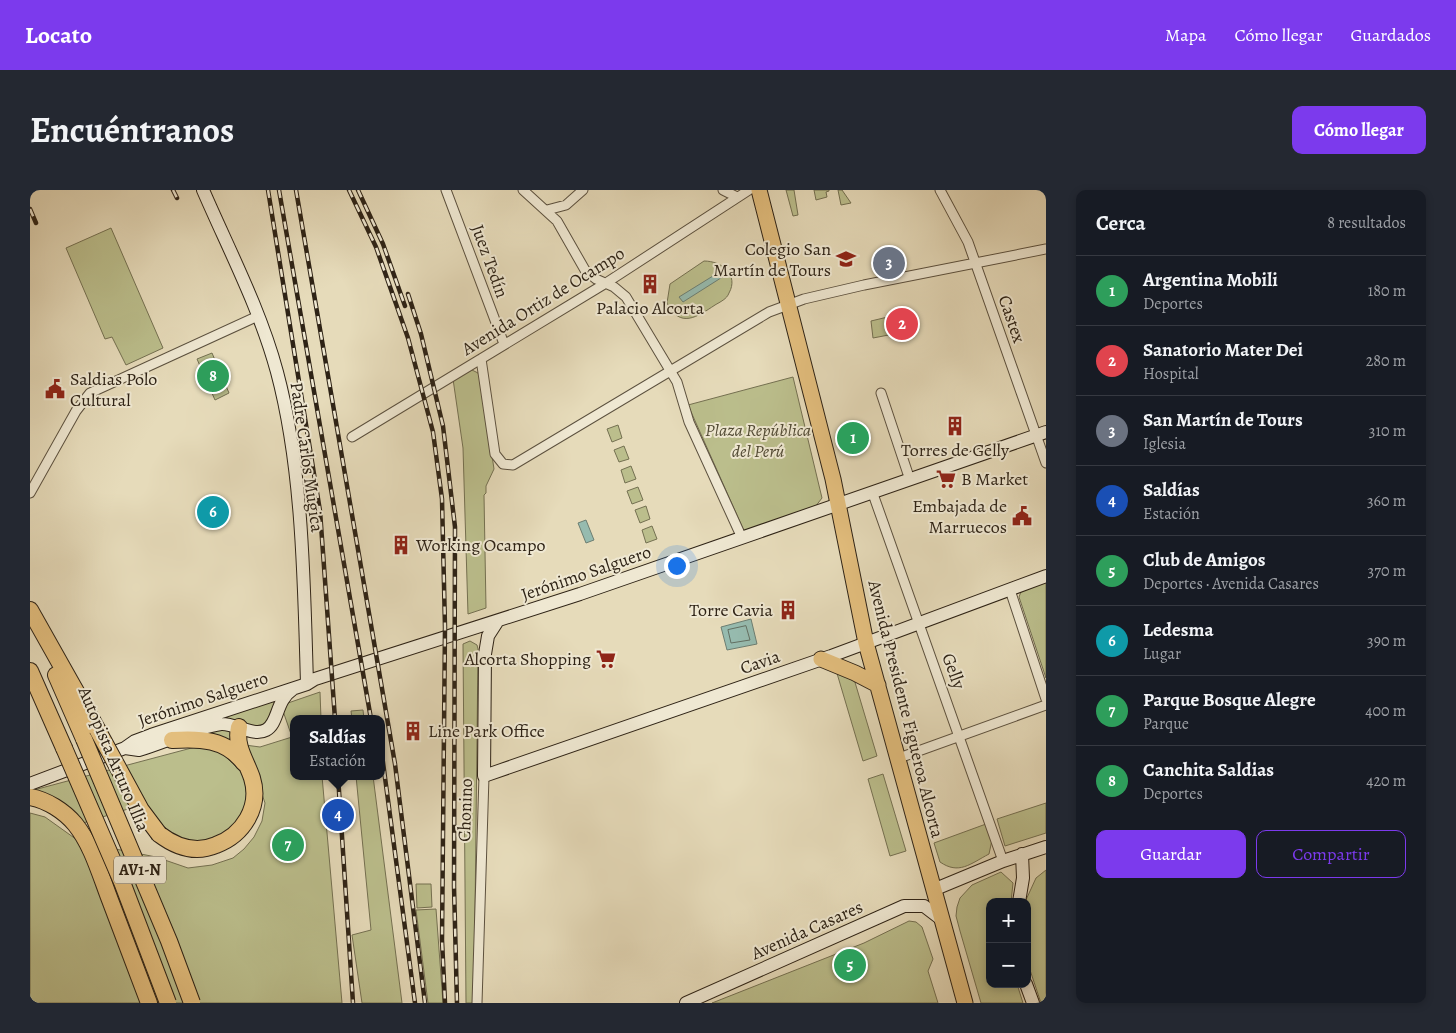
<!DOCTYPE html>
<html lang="es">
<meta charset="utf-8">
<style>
:root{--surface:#171b24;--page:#242831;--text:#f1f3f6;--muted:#9ea1a6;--line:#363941;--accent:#7c3aed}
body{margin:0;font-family:Alegreya,serif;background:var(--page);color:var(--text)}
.controls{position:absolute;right:15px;bottom:15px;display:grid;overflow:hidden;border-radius:10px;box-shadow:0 2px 8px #0003}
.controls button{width:45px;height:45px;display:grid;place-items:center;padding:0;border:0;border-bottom:1px solid var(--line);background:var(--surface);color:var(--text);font:25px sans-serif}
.you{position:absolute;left:646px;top:375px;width:18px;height:18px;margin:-12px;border:4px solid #fff;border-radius:50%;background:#1a73e8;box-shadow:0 0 0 8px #1a73e833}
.badge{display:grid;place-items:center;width:32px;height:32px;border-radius:50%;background:var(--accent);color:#fff;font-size:16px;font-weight:700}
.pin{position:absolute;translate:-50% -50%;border:2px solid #fff;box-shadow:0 1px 5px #0006}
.popup{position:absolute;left:260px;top:525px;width:95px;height:65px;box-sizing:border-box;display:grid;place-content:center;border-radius:10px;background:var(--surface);filter:drop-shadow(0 1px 4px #0005);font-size:16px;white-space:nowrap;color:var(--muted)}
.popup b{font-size:19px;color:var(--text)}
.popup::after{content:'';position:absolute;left:50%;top:100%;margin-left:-10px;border:10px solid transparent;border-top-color:var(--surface)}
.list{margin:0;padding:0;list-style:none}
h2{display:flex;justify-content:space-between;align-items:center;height:65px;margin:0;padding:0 20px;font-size:21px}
h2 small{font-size:16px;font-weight:400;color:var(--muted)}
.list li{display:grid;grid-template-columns:32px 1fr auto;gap:15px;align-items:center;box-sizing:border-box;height:70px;padding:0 20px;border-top:1px solid var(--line)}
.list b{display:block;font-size:19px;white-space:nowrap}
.list p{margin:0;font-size:16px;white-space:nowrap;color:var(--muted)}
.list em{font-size:16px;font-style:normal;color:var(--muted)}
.actions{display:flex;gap:10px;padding:15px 20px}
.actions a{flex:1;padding:11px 0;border:1px solid var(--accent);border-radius:10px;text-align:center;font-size:18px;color:var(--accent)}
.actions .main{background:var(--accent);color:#fff}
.map{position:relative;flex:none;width:1016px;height:813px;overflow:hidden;border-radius:10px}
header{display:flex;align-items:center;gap:30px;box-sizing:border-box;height:70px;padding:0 25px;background:var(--accent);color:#fff}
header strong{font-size:24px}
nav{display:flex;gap:28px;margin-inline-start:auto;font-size:18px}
.intro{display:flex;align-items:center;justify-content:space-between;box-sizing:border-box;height:120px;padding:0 30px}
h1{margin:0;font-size:35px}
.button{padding:12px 22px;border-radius:10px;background:var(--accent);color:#fff;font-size:18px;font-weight:700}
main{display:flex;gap:30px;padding:0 30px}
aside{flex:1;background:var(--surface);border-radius:10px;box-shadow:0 2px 8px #0003}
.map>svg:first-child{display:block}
.green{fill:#bbbe8c;stroke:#747051}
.water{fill:#96bbaf;stroke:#6c7e72}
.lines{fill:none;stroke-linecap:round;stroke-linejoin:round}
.shore{stroke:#626f62;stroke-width:1}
.street-casing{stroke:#5c513f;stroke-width:11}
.secondary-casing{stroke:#2e2316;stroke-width:14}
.primary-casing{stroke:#2e2316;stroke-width:17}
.highway-casing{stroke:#2e2316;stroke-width:18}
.street{stroke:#efe8d2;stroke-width:9}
.secondary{stroke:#efe8d2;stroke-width:12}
.primary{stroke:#e3be7d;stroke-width:15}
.highway{stroke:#e3be7d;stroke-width:16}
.rail-casing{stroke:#2e2316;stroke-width:4.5}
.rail{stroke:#efe8d2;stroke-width:2.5;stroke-dasharray:8;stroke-linecap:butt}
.highway-bridge-casing{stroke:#2e2316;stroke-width:18;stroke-linecap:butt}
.highway-bridge{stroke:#e3be7d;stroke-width:16}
.labels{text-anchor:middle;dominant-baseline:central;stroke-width:4;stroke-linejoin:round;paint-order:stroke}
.shield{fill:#efe8d2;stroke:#685e4e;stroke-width:1}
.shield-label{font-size:16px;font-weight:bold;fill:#2e2316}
.poi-label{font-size:18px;fill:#2e2316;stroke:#efe8d2;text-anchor:end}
.street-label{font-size:18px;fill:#2e2316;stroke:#efe8d2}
.park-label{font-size:18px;font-style:italic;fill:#514a34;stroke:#efe8d2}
</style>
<header>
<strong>Locato</strong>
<nav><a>Mapa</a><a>Cómo llegar</a><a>Guardados</a></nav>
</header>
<div class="intro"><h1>Encuéntranos</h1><a class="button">Cómo llegar</a></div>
<main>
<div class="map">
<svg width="1016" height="813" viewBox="0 0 1016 813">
<rect width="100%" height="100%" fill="#e6dbba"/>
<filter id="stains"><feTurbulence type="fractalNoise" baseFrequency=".004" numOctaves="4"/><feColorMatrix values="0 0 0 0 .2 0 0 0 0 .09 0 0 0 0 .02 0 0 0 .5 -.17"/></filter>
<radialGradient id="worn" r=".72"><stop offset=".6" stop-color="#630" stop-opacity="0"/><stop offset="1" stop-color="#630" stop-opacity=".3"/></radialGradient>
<path class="green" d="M756 0H764L768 25 763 26Z
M784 0H799V1L796 2 797 7 786 10Z
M808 0H812L821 13 811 15Z
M81 38 133 158 96 175 82 147 75 149 36 58Z
M674 71C692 71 709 85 699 103 697 109 690 112 685 115 667 127 650 139 637 113L640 94Z
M866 125 869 143 843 148 841 131Z
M182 163 199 203 185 210 167 169Z
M442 180 448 183 450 187 464 279 456 296V303L454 305 456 418 438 424 433 258 423 189Z
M763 187 792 308 785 317 714 341 658 215Z
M588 235 592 248 582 252 577 239Z
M594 256 599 269 589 272 584 260Z
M601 276 606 289 595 293 591 280Z
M608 297 613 310 602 314 597 301Z
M616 316 620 329 610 333 605 320Z
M622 336 627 349 616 353 612 340Z
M1016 389V488L989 407 992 399Z
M440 451 447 455 448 459 444 813H436L433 454Z
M806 480 824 489 847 566 833 571Z
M260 498 243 533 208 546 194 556 100 554Z
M290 502 291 529H264V586H292L312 813H0V623L15 627 50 652 126 667 158 678 182 675 203 668 214 659 224 647 232 631 235 613 215 555 230 557 262 547 253 521 258 513Z
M333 520 334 529H322L321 521Z
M169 556 191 562 212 583 220 607 216 626 194 648 165 655 131 638 114 614 50 634 0 601Z
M853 584 876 661 860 666 838 589Z
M326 586H343L372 813H332L322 745 341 740Z
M1016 613V643L975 656 967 629Z
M956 634 962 650 959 664C940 674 929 685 910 672L904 653Z
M1016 680V813H1011L999 777 997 712H995L1006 688Z
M971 682 983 693 981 712H960V794H987L993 813H951L930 741 926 726 927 717 930 708 942 695Z
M386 694H401L402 717 387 718Z
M406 719 413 813H398L386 720Z
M879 731 886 732 892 737 903 769 898 781 908 813H682L834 753Z"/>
<path class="water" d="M691 81 694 86 653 112 649 107Z
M556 330 564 350 556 353 548 333Z
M721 429 727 454 697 460 691 437Z"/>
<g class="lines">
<path class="shore" d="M716 436 720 450 701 453 698 440Z"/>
<defs>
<path id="street" d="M416 0 474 154
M493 0 527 31 555 80 566 89 584 97 596 107 647 192 659 232 712 348
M693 0 707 7
M910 0 938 52 1016 273
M517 20 536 15 553 0
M451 169 465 264 473 274 483 275 739 122 774 109 834 95 1016 59
M851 203 880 290
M322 247 576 93 719 0
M0 303 46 221 60 203 228 126
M843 304 973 671
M980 400 1016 509
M869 568 1016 515
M447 813 454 586"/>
<path id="secondary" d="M173 0C199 60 230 119 247 182 273 279 274 394 277 494
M467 432 458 446 455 464 454 586 801 466 1016 386
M95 558 109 560C133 553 167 537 191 534 205 533 223 547 236 540 249 533 245 511 263 499
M0 594 95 558 105 551 121 545 277 494 285 489 550 404 1016 242
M903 700 973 671 1016 657
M989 712 993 688 992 664
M996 794 1003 813
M656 813 874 716H894L911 729"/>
<path id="primary" d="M729 0 803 289 836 453 935 813
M791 469 825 483 848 495"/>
<path id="highway" d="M0 420 67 539
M0 481 34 558
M26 485 54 549
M142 550C170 548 196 549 214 573
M0 607C17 610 34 621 45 634 62 655 70 684 80 710 93 744 106 779 119 813
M129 644C146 657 165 664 186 655 213 645 231 617 222 588 216 570 205 557 209 537"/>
</defs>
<use href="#street" class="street-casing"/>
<use href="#secondary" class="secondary-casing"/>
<use href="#primary" class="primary-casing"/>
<use href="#highway" class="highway-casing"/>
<use href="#street" class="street"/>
<use href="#secondary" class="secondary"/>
<use href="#primary" class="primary"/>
<use href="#highway" class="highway"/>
<defs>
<path id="rail" d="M143 0 147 8
M238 0 290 321 305 529
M249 0 341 529
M266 0 365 574 395 813
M319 0 346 57 378 148 403 242 412 309 415 437 412 750 415 813
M328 0 353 54 375 116
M0 19 6 33
M378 104 391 144 413 236 425 337 424 696 427 813
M352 565 385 813
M308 586 323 813"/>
</defs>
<use href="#rail" class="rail-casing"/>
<use href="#rail" class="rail"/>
<defs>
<path id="highway-bridge" d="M67 539 111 620 129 644
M54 549 139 751 162 813
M34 558 92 692 138 813"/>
</defs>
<use href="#highway-bridge" class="highway-bridge-casing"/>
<use href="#highway-bridge" class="highway-bridge"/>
</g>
<defs>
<symbol id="university-bare" viewBox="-9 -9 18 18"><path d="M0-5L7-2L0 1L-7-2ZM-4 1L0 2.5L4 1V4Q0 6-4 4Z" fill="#8f2418" stroke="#efe8d2" stroke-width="2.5" paint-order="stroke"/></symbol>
<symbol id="building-bare" viewBox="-9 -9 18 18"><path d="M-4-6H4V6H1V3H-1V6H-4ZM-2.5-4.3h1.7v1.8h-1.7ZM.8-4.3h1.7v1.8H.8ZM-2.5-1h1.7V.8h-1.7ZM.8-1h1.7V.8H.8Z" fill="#8f2418" stroke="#efe8d2" stroke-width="2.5" paint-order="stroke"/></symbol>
<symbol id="civic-bare" viewBox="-9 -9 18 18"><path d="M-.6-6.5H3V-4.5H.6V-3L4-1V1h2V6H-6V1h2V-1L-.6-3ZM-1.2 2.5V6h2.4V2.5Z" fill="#8f2418" stroke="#efe8d2" stroke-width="2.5" paint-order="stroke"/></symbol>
<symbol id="supermarket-bare" viewBox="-9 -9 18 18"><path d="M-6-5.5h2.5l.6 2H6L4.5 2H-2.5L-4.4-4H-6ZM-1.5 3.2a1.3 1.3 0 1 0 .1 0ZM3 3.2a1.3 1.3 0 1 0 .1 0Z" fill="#8f2418" stroke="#efe8d2" stroke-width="2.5" paint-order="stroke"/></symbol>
</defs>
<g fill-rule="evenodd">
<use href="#university-bare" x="802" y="55" width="28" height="28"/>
<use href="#building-bare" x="606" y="80" width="28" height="28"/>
<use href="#civic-bare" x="11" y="185" width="28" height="28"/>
<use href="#building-bare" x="911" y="222" width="28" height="28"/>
<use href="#supermarket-bare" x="902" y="275" width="28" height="28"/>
<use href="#civic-bare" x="978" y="312" width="28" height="28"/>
<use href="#building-bare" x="357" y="341" width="28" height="28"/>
<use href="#building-bare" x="744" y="406" width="28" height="28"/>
<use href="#supermarket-bare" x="562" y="455" width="28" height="28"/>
<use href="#building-bare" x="369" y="527" width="28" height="28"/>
</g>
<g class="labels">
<rect class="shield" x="84" y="666.5" width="52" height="27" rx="4"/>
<g class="shield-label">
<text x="110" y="680">AV1-N</text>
</g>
<g class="poi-label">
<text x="801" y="59">Colegio San<tspan x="801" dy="21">Martín de Tours</tspan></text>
<text x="620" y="118" text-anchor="middle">Palacio Alcorta</text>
<text x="40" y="189" text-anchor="start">Saldias Polo<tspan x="40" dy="21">Cultural</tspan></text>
<text x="925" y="260" text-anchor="middle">Torres de Gelly</text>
<text x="931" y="289" text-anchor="start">B Market</text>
<text x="977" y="316">Embajada de<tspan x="977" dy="21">Marruecos</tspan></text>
<text x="386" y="355" text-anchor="start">Working Ocampo</text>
<text x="743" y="420">Torre Cavia</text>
<text x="561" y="469">Alcorta Shopping</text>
<text x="398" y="541" text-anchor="start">Line Park Office</text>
</g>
<g class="street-label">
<text transform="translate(460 71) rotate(70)">Juez Tedín</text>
<text transform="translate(513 111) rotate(-32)">Avenida Ortiz de Ocampo</text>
<text transform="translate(982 129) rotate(71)">Castex</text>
<text transform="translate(277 267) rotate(82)">Padre Carlos Mugica</text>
<text transform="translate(556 383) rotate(-19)">Jerónimo Salguero</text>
<text transform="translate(730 472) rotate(-19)">Cavia</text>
<text transform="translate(924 481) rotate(70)">Gelly</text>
<text transform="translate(173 509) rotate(-19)">Jerónimo Salguero</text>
<text transform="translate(876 519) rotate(76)">Avenida Presidente Figueroa Alcorta</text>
<text transform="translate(84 569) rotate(67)">Autopista Arturo Illia</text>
<text transform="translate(435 620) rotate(-88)">Chonino</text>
<text transform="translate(777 740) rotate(-24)">Avenida Casares</text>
</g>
<g class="park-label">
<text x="728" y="240">Plaza República<tspan x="728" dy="21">del Perú</tspan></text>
</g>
</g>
<rect width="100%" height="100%" filter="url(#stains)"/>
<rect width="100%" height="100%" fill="url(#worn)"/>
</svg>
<div class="controls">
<button>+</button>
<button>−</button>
</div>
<div class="you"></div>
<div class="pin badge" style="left:823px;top:248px;background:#2e9e5b">1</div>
<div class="pin badge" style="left:872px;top:134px;background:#e0444e">2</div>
<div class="pin badge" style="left:859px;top:73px;background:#6b7280">3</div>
<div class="pin badge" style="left:308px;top:625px;background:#1a4fb4">4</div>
<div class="popup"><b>Saldías</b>Estación</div>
<div class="pin badge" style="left:820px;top:775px;background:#2e9e5b">5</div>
<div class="pin badge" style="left:183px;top:322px;background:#0f9aa8">6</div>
<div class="pin badge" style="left:258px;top:655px;background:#2e9e5b">7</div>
<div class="pin badge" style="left:183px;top:186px;background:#2e9e5b">8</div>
</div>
<aside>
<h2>Cerca<small>8 resultados</small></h2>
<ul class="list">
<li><span class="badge" style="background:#2e9e5b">1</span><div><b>Argentina Mobili</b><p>Deportes</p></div><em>180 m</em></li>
<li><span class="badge" style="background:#e0444e">2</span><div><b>Sanatorio Mater Dei</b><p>Hospital</p></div><em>280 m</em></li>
<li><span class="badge" style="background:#6b7280">3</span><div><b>San Martín de Tours</b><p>Iglesia</p></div><em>310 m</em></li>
<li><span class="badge" style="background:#1a4fb4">4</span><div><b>Saldías</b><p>Estación</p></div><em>360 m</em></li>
<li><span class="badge" style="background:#2e9e5b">5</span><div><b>Club de Amigos</b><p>Deportes · Avenida Casares</p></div><em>370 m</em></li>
<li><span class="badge" style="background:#0f9aa8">6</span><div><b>Ledesma</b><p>Lugar</p></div><em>390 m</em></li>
<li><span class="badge" style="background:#2e9e5b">7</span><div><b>Parque Bosque Alegre</b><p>Parque</p></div><em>400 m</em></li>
<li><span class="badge" style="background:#2e9e5b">8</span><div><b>Canchita Saldias</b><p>Deportes</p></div><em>420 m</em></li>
</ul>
<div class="actions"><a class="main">Guardar</a><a>Compartir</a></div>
</aside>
</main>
